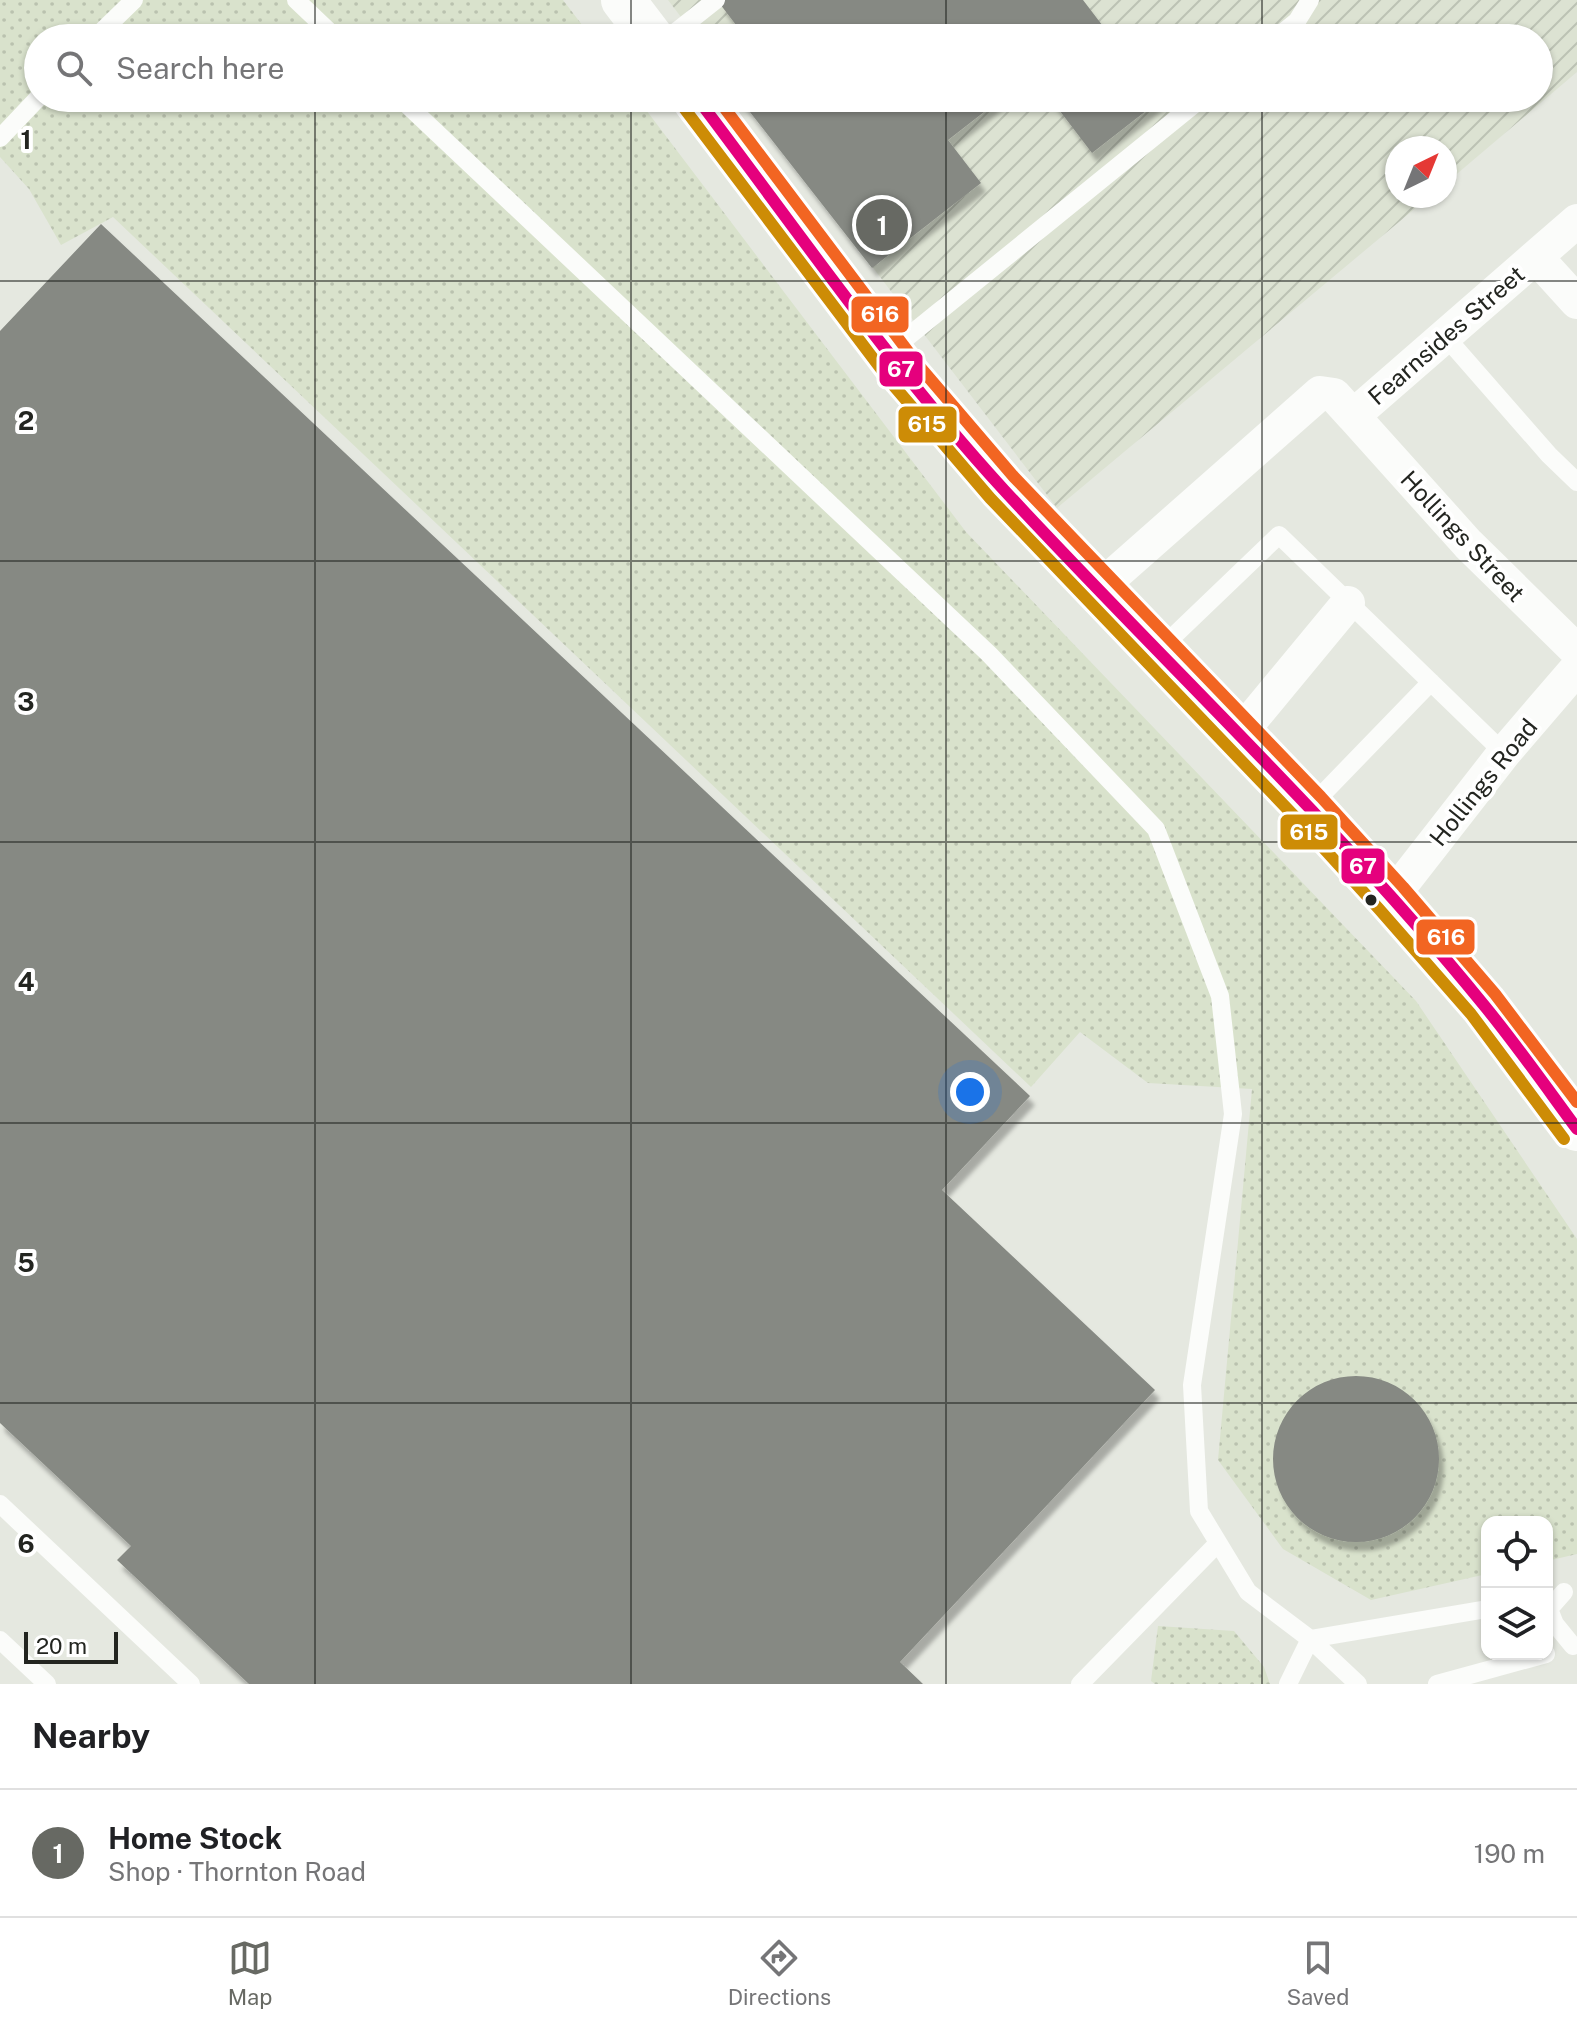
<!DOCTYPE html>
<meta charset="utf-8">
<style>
:root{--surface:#fff;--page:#f2f2f2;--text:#202124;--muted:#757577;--line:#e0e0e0;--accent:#676963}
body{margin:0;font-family:"Public Sans",sans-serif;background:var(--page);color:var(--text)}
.controls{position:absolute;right:24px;bottom:24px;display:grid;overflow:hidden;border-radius:16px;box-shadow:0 2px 6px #0004}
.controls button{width:72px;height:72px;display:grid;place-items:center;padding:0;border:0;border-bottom:2px solid var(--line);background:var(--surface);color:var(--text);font:40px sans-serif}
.compass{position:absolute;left:1385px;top:136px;width:72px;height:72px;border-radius:50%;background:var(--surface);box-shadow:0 2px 6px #0004;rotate:43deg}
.scale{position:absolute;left:24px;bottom:20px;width:94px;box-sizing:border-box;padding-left:8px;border:4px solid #232520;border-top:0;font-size:22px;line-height:28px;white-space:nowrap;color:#232520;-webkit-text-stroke:6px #fff;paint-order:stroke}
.you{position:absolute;left:970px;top:1092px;width:28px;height:28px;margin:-20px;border:6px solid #fff;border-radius:50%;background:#1a73e8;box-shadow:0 0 0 12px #1a73e833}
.badge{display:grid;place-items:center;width:52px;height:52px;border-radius:50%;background:var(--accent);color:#fff;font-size:26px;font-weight:700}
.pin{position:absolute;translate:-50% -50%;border:4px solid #fff;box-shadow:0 2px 8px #0006}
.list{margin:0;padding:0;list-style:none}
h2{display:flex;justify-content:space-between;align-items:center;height:104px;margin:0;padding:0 32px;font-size:34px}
h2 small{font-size:26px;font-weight:400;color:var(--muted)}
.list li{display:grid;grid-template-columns:52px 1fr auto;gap:24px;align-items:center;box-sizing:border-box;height:128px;padding:0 32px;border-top:2px solid var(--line)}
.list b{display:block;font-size:30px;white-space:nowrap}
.list p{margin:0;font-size:26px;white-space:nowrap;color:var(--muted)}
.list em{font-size:26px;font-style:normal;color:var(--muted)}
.icon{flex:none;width:44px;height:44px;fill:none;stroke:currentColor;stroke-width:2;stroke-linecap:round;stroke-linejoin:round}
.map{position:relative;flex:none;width:1577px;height:1684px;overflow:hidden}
.search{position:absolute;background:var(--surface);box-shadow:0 2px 6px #0004;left:24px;right:24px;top:24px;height:88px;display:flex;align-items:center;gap:20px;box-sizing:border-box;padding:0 28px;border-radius:44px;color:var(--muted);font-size:30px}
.sheet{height:232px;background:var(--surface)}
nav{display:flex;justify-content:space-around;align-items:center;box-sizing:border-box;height:112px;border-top:2px solid var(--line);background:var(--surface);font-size:22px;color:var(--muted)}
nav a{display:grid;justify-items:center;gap:4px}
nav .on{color:var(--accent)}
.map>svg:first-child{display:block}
.industrial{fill:url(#industrial-furrows)}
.grass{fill:url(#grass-dots)}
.building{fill:#868983;filter:url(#shadow)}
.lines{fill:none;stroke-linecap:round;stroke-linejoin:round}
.service{stroke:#fbfcfa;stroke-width:18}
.minor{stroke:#fbfcfa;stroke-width:34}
.secondary{stroke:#fbfcfa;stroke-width:44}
.bus-1-casing{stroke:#fff;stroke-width:18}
.bus-2-casing{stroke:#fff;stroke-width:18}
.bus-3-casing{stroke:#fff;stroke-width:18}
.bus-1{stroke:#e5007d;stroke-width:12}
.bus-2{stroke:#cd8c06;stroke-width:12}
.bus-3{stroke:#f26522;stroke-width:12}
.grid{fill:none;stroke:#232520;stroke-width:2;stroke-opacity:0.55}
.bus-dot{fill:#232520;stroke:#fff;stroke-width:3}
.labels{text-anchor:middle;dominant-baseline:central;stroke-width:8;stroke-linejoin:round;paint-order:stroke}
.street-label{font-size:24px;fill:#232520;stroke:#fff}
.grid-label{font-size:26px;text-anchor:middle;font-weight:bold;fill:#232520;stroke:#fff;stroke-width:8;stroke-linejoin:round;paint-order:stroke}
.line-badge{stroke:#fff;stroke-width:3}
.badge-label{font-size:22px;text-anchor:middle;font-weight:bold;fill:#fff}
</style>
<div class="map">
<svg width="1577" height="1684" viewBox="0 0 1577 1684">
<defs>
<pattern id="industrial-furrows" width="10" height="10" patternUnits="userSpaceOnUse" patternTransform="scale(2)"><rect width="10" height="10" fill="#dce2d2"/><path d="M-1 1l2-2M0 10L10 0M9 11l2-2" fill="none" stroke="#bcc2b4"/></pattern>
<pattern id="grass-dots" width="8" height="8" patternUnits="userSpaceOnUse" patternTransform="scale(2)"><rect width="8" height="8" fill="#d9e2cc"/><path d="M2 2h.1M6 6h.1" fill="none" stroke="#bac2af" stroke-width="1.8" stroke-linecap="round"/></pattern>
<filter id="shadow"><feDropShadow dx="5" dy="9" stdDeviation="2" flood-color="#0004"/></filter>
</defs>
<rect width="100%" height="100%" fill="#e5e8e0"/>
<path class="industrial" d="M668 0H1577V72L1445 184V148H1397V196H1430L1057 508 743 98H1539V38H697Z"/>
<path class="grass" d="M0 0H563L592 38H38V98H637L966 532 1416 1001 1577 1239V1554L1547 1561V1522H1487V1574L1371 1600 1283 1549 1218 1460 1252 1089 1148 1083 1080 1032 1031 1087 113 217 61 245 29 189 0 157Z
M1158 1626 1234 1631 1264 1667 1270 1684H1155L1151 1681Z"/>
<path class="building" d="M724 0H1083L1112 38H746L720 4Z
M739 98H1002L948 140 981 183 872 268Z
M1050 98H1159L1160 100 1092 153Z
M101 224 1030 1096 942 1190 1155 1390 900 1662 923 1684H249L117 1560 131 1546 0 1423V331Z
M1273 1459a83 83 0 1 1 166 0a83 83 0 1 1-166 0Z"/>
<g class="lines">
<path class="service" d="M296 0 336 38
M95 38 134 0
M668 38 716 0
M1276 38 1297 21 1310 0
M400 98 989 654 1156 829 1220 996 1233 1114 1192 1385 1199 1511 1248 1592 1310 1639 1358 1684
M0 138 38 98
M1444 335 1549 455 1577 482
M889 352 1202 98
M1158 651 1279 535 1504 753
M1309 808 1431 682
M0 1504 191 1684
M1564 1592 1549 1609 1555 1624 1573 1646
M1310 1639 1487 1609
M0 1640 47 1684
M1080 1684 1218 1543
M1288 1684 1310 1639
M1437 1684 1546 1654"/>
<path class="minor" d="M1536 257 1577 302
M1353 416 1468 544 1577 651
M1098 589 1320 393 1334 395 1353 416 1577 221
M1238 736 1348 603
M1391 898 1504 753 1577 668"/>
<path class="secondary" d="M623 0 652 38
M697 98 907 376 1002 488 1309 808 1391 898 1483 1004 1577 1129"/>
<defs>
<path id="bus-1" d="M697 98C797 230 892 368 1004 490 1163 662 1335 822 1483 1004 1516 1044 1546 1087 1577 1129"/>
<path id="bus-2" d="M684 108 894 386 990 498 1297 819 1379 909 1471 1014 1564 1139"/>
<path id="bus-3" d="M717 98 919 366 1014 477 1321 797 1403 887 1495 994 1577 1102"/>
</defs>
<use href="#bus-1" class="bus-1-casing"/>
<use href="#bus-2" class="bus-2-casing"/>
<use href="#bus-3" class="bus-3-casing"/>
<use href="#bus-1" class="bus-1"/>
<use href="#bus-2" class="bus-2"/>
<use href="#bus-3" class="bus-3"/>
</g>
<path class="grid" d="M315 0V38M631 0V38M946 0V38M1262 0V38M315 98V1684M631 98V1684M946 98V1684M1262 98V1684M0 281H1577M0 561H1577M0 842H1577M0 1123H1577M0 1403H1577"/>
<circle class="bus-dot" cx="1371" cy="900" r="7"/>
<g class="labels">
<g class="street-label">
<text transform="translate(1446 335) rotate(-41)">Fearnsides Street</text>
<text transform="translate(1463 536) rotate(47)">Hollings Street</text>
<text transform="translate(1483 782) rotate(-51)">Hollings Road</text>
</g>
</g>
<g class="grid-label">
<text x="26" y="149">1</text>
<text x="26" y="430">2</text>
<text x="26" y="711">3</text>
<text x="26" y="991">4</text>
<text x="26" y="1272">5</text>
<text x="26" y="1553">6</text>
</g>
<g class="line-badge">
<rect x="850" y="295" width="60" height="39" rx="8" fill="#f26522"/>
<rect x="878" y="350" width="46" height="38" rx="8" fill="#e5007d"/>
<rect x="897" y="405" width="61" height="39" rx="8" fill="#cd8c06"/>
<rect x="1279" y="813" width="60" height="38" rx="8" fill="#cd8c06"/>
<rect x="1340" y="847" width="46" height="38" rx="8" fill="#e5007d"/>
<rect x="1415" y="918" width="61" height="38" rx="8" fill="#f26522"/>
</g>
<g class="badge-label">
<text x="880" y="322">616</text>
<text x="901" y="377">67</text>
<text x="927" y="432">615</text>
<text x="1309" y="840">615</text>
<text x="1363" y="874">67</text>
<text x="1446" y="945">616</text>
</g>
</svg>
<div class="controls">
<button><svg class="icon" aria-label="locate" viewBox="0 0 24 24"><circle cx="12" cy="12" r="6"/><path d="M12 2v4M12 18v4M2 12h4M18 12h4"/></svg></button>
<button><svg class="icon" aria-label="layers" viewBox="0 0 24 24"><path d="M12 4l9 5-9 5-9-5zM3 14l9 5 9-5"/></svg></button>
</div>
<svg class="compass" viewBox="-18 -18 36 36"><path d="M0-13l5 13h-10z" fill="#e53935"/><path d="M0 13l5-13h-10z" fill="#757577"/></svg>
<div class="scale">20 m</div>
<div class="you"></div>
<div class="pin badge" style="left:882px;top:225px">1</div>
<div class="search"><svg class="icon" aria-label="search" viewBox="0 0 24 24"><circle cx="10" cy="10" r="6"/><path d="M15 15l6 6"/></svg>Search here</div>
</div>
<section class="sheet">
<h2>Nearby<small></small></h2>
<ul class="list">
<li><span class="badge">1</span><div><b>Home Stock</b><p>Shop · Thornton Road</p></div><em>190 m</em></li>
</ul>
</section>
<nav>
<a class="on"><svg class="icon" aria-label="map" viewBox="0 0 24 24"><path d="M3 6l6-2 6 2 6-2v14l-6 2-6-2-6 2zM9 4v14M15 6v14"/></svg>Map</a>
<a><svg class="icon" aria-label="directions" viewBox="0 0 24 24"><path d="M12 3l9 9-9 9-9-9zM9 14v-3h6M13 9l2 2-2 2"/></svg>Directions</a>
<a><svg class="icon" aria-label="saved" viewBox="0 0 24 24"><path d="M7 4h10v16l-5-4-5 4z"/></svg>Saved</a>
</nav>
